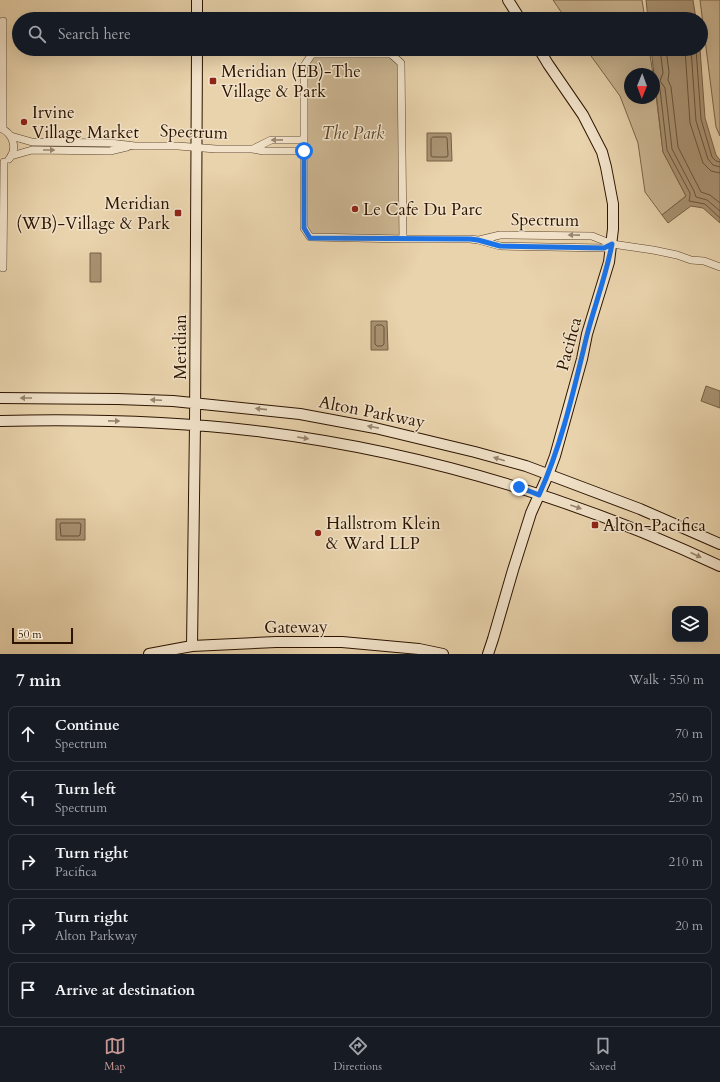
<!DOCTYPE html>
<meta charset="utf-8">
<style>
:root{--surface:#171b24;--page:#242831;--text:#f1f3f6;--muted:#9ea1a6;--line:#363941;--accent:#c59692}
body{margin:0;font-family:Cardo,serif;background:var(--page);color:var(--text)}
.controls{position:absolute;right:12px;bottom:12px;display:grid;overflow:hidden;border-radius:8px;box-shadow:0 4px 16px #0002}
.controls button{width:36px;height:36px;display:grid;place-items:center;padding:0;border:0;border-bottom:1px solid var(--line);background:var(--surface);color:var(--text);font:20px sans-serif}
.compass{position:absolute;left:624px;top:68px;width:36px;height:36px;border-radius:50%;background:var(--surface);box-shadow:0 4px 16px #0002;rotate:181deg}
.scale{position:absolute;left:12px;bottom:10px;width:61px;box-sizing:border-box;padding-left:4px;border:2px solid #2c1400;border-top:0;font-size:11px;line-height:14px;white-space:nowrap;color:#2c1400;-webkit-text-stroke:3px #f1e2c9;paint-order:stroke}
.stop{position:absolute;width:12px;height:12px;margin:-9px;border:3px solid #1a73e8;border-radius:50%;background:#fff}
.stop.end{background:#1a73e8;border-color:#fff;box-shadow:0 1px 4px #0008}
.list{margin:0;padding:0;list-style:none}
h2{display:flex;justify-content:space-between;align-items:center;height:52px;margin:0;padding:0 16px;font-size:17px}
h2 small{font-size:13px;font-weight:400;color:var(--muted)}
.list li{display:grid;grid-template-columns:26px 1fr auto;gap:12px;align-items:center;box-sizing:border-box;height:56px;margin:0 8px 8px;padding:0 8px;border:1px solid var(--line);border-radius:8px}
.list b{display:block;font-size:15px;white-space:nowrap}
.list p{margin:0;font-size:13px;white-space:nowrap;color:var(--muted)}
.list em{font-size:13px;font-style:normal;color:var(--muted)}
.icon{flex:none;width:22px;height:22px;fill:none;stroke:currentColor;stroke-width:2;stroke-linecap:round;stroke-linejoin:round}
.map{position:relative;flex:none;width:720px;height:654px;overflow:hidden}
.search{position:absolute;background:var(--surface);box-shadow:0 4px 16px #0002;left:12px;right:12px;top:12px;height:44px;display:flex;align-items:center;gap:10px;box-sizing:border-box;padding:0 14px;border-radius:22px;color:var(--muted);font-size:15px}
.sheet{height:372px;background:var(--surface)}
nav{display:flex;justify-content:space-around;align-items:center;box-sizing:border-box;height:56px;border-top:1px solid var(--line);background:var(--surface);font-size:11px;color:var(--muted)}
nav a{display:grid;justify-items:center;gap:2px}
nav .on{color:var(--accent)}
.map>svg:first-child{display:block}
.green{fill:#c9b38f;stroke:#7a6448}
.water{fill:#a99272;stroke:#776044}
.lines{fill:none;stroke-linecap:round;stroke-linejoin:round}
.shore{stroke:#6a5339;stroke-width:1}
.street-casing{stroke:#5b442b;stroke-width:8}
.secondary-casing{stroke:#2c1400;stroke-width:12}
.street{stroke:#f1e2c9;stroke-width:7}
.secondary{stroke:#f1e2c9;stroke-width:10}
.oneway{fill:#98856f}
.route{stroke:#1a73e8;stroke-width:5}
.poi-dot{fill:#8f2418;stroke:#f1e2c9;stroke-width:1.5}
.labels{text-anchor:middle;dominant-baseline:central;stroke-width:3;stroke-linejoin:round;paint-order:stroke}
.poi-label{font-size:17px;fill:#2c1400;stroke:#f1e2c9;text-anchor:start}
.street-label{font-size:17px;fill:#2c1400;stroke:#f1e2c9}
.park-label{font-size:17px;font-style:italic;fill:#5b442b;stroke:#f1e2c9}
</style>
<div class="map">
<svg width="720" height="654" viewBox="0 0 720 654">
<rect width="100%" height="100%" fill="#e9d3ac"/>
<filter id="stains"><feTurbulence type="fractalNoise" baseFrequency=".005" numOctaves="4"/><feColorMatrix values="0 0 0 0 .2 0 0 0 0 .09 0 0 0 0 .02 0 0 0 .5 -.17"/></filter>
<radialGradient id="worn" r=".72"><stop offset=".6" stop-color="#630" stop-opacity="0"/><stop offset="1" stop-color="#630" stop-opacity=".3"/></radialGradient>
<path class="green" d="M553 0H642L645 19H566Z
M700 0H720V136L716 127Z
M586 49H649L653 74H630V98H654V79L663 152 686 196 662 215 645 192 638 143 620 96Z
M312 54H391L401 63 403 239 310 237 304 228V66Z"/>
<path class="water" d="M646 0H693L696 19H648Z
M651 49H700L705 118 716 155 720 160V223L703 208 691 206 668 223 662 215 686 196 663 152Z
M427 133H451L452 161H427Z
M90 253H101V282H90Z
M371 321H387L388 350H371Z
M706 386 720 391V408L701 401Z
M56 519H85V540H56Z"/>
<g class="lines">
<path class="shore" d="M660 49 663 73 660 81 665 88 672 149 694 191 696 197 707 200 720 211
M666 49 669 72 668 80 671 87 678 147 701 192 710 195 720 203
M685 49 690 123 703 163 711 171 720 173
M691 49 696 121 708 159 713 165 720 167
M696 49 701 119 712 157 716 161 720 162
M654 85 658 86 660 89 667 150 690 193V196L689 201 705 204 720 218
M433 137H446L447 138 448 155 447 157H433L431 156V139Z
M377 325H382L384 327V344L382 346H377L375 344V327Z
M61 523H80L81 525 80 535 79 536H61L60 525Z"/>
<defs>
<path id="street" d="M3 21V129
M0 128C13 133 18 148 9 159
M11 136 32 142 110 143 135 146H178L216 149H253L263 151H304
M253 149 271 140H304
M11 156 32 150 110 151 127 147
M403 239 401 63 391 54H312L304 66V228L310 237 403 239H470L478 240 500 246 604 248 612 244
M479 240 500 235 592 236 612 244 653 250 677 255 691 260 704 261 720 267
M3 268 4 162"/>
<path id="secondary" d="M508 0 520 19
M197 19V0
M0 398 118 399 173 401 300 414 375 428 475 452 526 466 640 509 720 544
M0 421C88 419 176 421 264 432 422 452 576 499 720 566
M192 646 195 425 197 49
M149 654 192 646 276 642H342L419 649 443 654
M488 654 493 639 513 570 531 513 548 475 555 456 582 359 587 334 609 262 613 229V204L606 167 602 152 583 115 548 64 539 49"/>
</defs>
<use href="#street" class="street-casing"/>
<use href="#secondary" class="secondary-casing"/>
<use href="#street" class="street"/>
<use href="#secondary" class="secondary"/>
</g>
<defs><path id="oneway-solid" d="M-6-.8H1V-3.2L6.5 0L1 3.2V.8H-6Z"/></defs>
<g class="oneway">
<use href="#oneway-solid" transform="translate(277 140) rotate(179)"/>
<use href="#oneway-solid" transform="translate(49 150)"/>
<use href="#oneway-solid" transform="translate(574 235) rotate(-179)"/>
<use href="#oneway-solid" transform="translate(26 398) rotate(-180)"/>
<use href="#oneway-solid" transform="translate(156 400) rotate(-178)"/>
<use href="#oneway-solid" transform="translate(261 409) rotate(-174)"/>
<use href="#oneway-solid" transform="translate(114 421) rotate(1)"/>
<use href="#oneway-solid" transform="translate(373 427) rotate(-169)"/>
<use href="#oneway-solid" transform="translate(303 438) rotate(9)"/>
<use href="#oneway-solid" transform="translate(499 459) rotate(-163)"/>
<use href="#oneway-solid" transform="translate(576 507) rotate(19)"/>
<use href="#oneway-solid" transform="translate(696 555) rotate(25)"/>
</g>
<g class="lines">
<path class="route" d="M304 151V228L310 238 470 239 478 240 500 246 604 248 612 244C606 276 595 304 587 335 574 389 562 444 539 495L519 487"/>
</g>
<g class="poi-dot">
<rect x="209" y="77" width="8" height="8" rx="2"/>
<circle cx="24" cy="122" r="4"/>
<circle cx="355" cy="209" r="4"/>
<rect x="174" y="209" width="8" height="8" rx="2"/>
<rect x="591" y="521" width="8" height="8" rx="2"/>
<circle cx="318" cy="533" r="4"/>
</g>
<g class="labels">
<g class="poi-label">
<text x="221" y="71">Meridian (EB)-The<tspan x="221" dy="20">Village &amp; Park</tspan></text>
<text x="32" y="112">Irvine<tspan x="32" dy="20">Village Market</tspan></text>
<text x="170" y="203" text-anchor="end">Meridian<tspan x="170" dy="20">(WB)-Village &amp; Park</tspan></text>
<text x="363" y="209">Le Cafe Du Parc</text>
<text x="326" y="523">Hallstrom Klein<tspan x="326" dy="20">&amp; Ward LLP</tspan></text>
<text x="603" y="525">Alton-Pacifica</text>
</g>
<g class="street-label">
<text transform="translate(194 132) rotate(2)">Spectrum</text>
<text transform="translate(545 220) rotate(1)">Spectrum</text>
<text transform="translate(569 344) rotate(-75)">Pacifica</text>
<text transform="translate(180 347) rotate(-90)">Meridian</text>
<text transform="translate(372 412) rotate(11)">Alton Parkway</text>
<text transform="translate(296 627) rotate(-1)">Gateway</text>
</g>
<g class="park-label">
<text x="353" y="133">The Park</text>
</g>
</g>
<rect width="100%" height="100%" filter="url(#stains)"/>
<rect width="100%" height="100%" fill="url(#worn)"/>
</svg>
<div class="controls">
<button><svg class="icon" aria-label="layers" viewBox="0 0 24 24"><path d="M12 4l9 5-9 5-9-5zM3 14l9 5 9-5"/></svg></button>
</div>
<svg class="compass" viewBox="-18 -18 36 36"><path d="M0-13l5 13h-10z" fill="#e53935"/><path d="M0 13l5-13h-10z" fill="#9ea1a6"/></svg>
<div class="scale">50 m</div>
<div class="stop" style="left:304px;top:151px"></div>
<div class="stop end" style="left:519px;top:487px"></div>
<div class="search"><svg class="icon" aria-label="search" viewBox="0 0 24 24"><circle cx="10" cy="10" r="6"/><path d="M15 15l6 6"/></svg>Search here</div>
</div>
<section class="sheet">
<h2>7 min<small>Walk · 550 m</small></h2>
<ul class="list">
<li><svg class="icon" aria-label="ahead" viewBox="0 0 24 24"><path d="M12 20V5M6 11l6-6 6 6"/></svg><div><b>Continue</b><p>Spectrum</p></div><em>70 m</em></li>
<li><svg class="icon" aria-label="left" viewBox="0 0 24 24"><path d="M17 20v-9H6M10 6l-5 5 5 5"/></svg><div><b>Turn left</b><p>Spectrum</p></div><em>250 m</em></li>
<li><svg class="icon" aria-label="right" viewBox="0 0 24 24"><path d="M7 20v-9h11M14 6l5 5-5 5"/></svg><div><b>Turn right</b><p>Pacifica</p></div><em>210 m</em></li>
<li><svg class="icon" aria-label="right" viewBox="0 0 24 24"><path d="M7 20v-9h11M14 6l5 5-5 5"/></svg><div><b>Turn right</b><p>Alton Parkway</p></div><em>20 m</em></li>
<li><svg class="icon" aria-label="arrive" viewBox="0 0 24 24"><path d="M6 21V4h12l-3 4 3 4H6"/></svg><div><b>Arrive at destination</b></div></li>
</ul>
</section>
<nav>
<a class="on"><svg class="icon" aria-label="map" viewBox="0 0 24 24"><path d="M3 6l6-2 6 2 6-2v14l-6 2-6-2-6 2zM9 4v14M15 6v14"/></svg>Map</a>
<a><svg class="icon" aria-label="directions" viewBox="0 0 24 24"><path d="M12 3l9 9-9 9-9-9zM9 14v-3h6M13 9l2 2-2 2"/></svg>Directions</a>
<a><svg class="icon" aria-label="saved" viewBox="0 0 24 24"><path d="M7 4h10v16l-5-4-5 4z"/></svg>Saved</a>
</nav>
